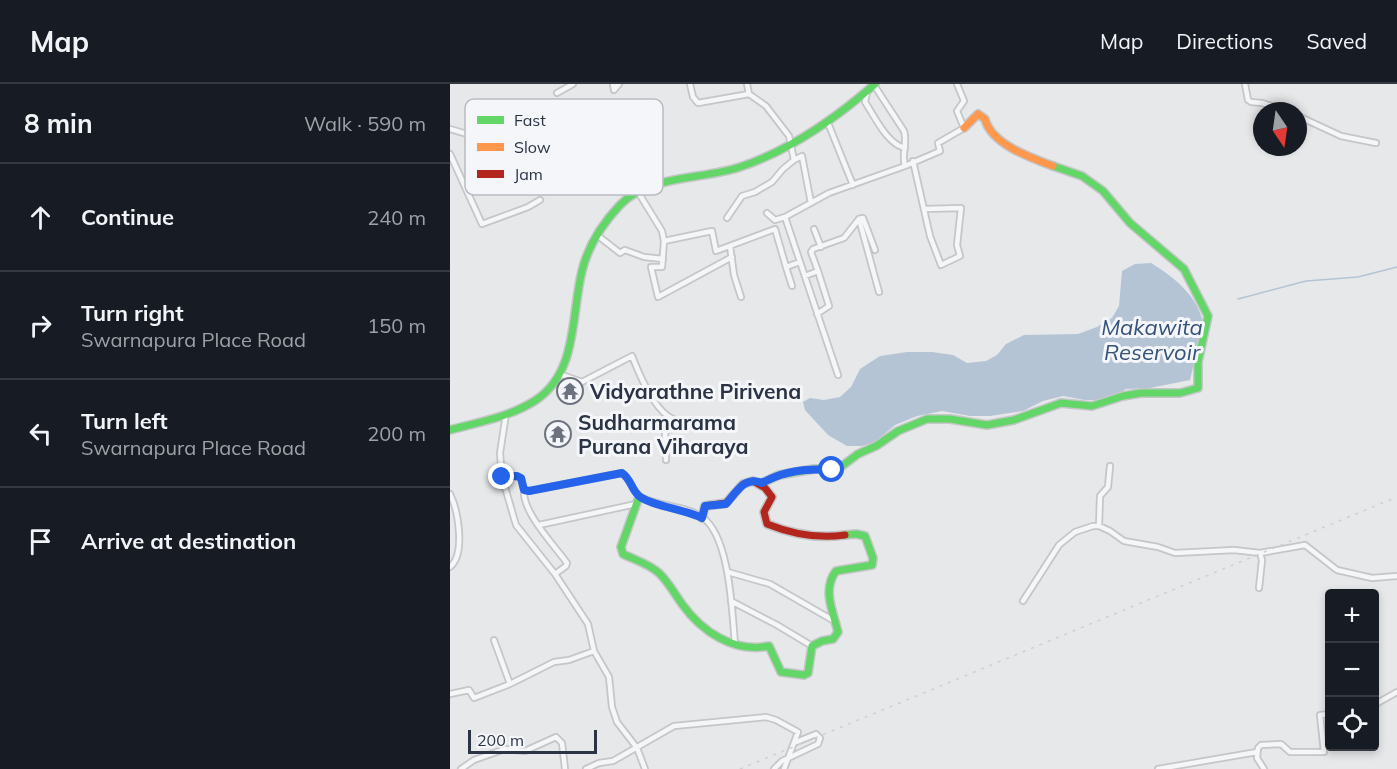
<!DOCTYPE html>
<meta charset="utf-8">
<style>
:root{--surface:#171b24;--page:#20242c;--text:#f1f3f6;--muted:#9ea1a6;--line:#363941}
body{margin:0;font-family:Mulish,sans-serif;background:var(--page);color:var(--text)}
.controls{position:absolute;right:18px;bottom:18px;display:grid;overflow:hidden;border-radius:6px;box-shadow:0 3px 9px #0003}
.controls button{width:54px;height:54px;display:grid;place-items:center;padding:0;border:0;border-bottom:2px solid var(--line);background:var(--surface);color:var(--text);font:30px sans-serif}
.compass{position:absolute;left:803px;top:18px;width:54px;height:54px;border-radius:50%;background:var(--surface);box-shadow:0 3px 9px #0003;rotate:167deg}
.scale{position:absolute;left:18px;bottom:15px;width:129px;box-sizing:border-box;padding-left:6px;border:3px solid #2b3445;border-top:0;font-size:16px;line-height:21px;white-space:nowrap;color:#2b3445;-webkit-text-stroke:4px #f4f6f9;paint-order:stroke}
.stop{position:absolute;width:18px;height:18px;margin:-14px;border:4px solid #2563eb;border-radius:50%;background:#fff}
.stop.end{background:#2563eb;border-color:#fff;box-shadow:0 2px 6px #0008}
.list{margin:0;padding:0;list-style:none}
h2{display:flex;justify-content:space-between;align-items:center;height:78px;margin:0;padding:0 24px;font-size:26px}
h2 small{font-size:20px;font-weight:400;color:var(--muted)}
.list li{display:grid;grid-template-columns:39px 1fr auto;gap:18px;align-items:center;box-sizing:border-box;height:108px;padding:0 24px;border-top:2px solid var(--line)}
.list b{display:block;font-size:22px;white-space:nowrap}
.list p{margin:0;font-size:20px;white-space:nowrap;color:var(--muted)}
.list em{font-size:20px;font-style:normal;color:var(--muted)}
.icon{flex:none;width:33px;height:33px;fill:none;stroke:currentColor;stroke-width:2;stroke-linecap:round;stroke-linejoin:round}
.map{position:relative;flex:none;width:947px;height:685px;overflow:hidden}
header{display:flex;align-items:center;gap:36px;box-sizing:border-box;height:84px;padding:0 30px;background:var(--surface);border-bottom:2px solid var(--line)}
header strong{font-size:28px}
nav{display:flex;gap:33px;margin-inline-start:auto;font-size:21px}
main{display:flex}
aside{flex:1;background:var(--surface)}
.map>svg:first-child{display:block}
.water{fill:#b4c4d5}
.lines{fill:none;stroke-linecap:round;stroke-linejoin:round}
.stream{stroke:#b4c4d5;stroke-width:1.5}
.street-casing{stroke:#c4c6c8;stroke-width:8}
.fast-casing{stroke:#c4c6c8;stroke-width:10}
.slow-casing{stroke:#c4c6c8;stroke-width:10}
.jam-casing{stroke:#c4c6c8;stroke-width:10}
.street{stroke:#f5f6f7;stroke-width:4.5}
.fast{stroke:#63d668;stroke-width:7}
.slow{stroke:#ff974d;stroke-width:7}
.jam{stroke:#b3261e;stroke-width:7}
.rail{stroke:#cecfd2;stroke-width:1.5;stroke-dasharray:3 6;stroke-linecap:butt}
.route{stroke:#2563eb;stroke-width:8}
.labels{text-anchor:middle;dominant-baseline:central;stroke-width:6;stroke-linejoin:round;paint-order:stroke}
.poi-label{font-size:21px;font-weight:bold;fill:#2b3445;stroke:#f4f6f9;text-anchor:start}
.water-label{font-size:22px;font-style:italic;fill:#34527a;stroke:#f4f6f9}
.key{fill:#f4f6f9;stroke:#b8bcc3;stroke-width:1.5}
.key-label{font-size:16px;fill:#2b3445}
</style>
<header>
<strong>Map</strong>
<nav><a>Map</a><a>Directions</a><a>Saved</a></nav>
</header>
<main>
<aside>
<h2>8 min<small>Walk · 590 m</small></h2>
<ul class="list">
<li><svg class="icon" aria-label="ahead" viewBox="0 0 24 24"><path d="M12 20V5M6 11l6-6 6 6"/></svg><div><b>Continue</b></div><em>240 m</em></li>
<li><svg class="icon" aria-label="right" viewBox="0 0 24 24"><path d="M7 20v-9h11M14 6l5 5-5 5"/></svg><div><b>Turn right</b><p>Swarnapura Place Road</p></div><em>150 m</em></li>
<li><svg class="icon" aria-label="left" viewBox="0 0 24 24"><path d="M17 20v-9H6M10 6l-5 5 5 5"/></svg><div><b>Turn left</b><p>Swarnapura Place Road</p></div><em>200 m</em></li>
<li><svg class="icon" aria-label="arrive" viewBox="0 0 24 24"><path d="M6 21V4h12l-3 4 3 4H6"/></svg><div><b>Arrive at destination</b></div></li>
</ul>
</aside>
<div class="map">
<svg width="947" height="685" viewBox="0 0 947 685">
<rect width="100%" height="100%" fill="#e6e8ea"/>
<path class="water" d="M701 179C724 193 748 212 753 239L740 296 700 304 676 305 664 312 649 316H635L613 312 593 317 573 327 540 332H520L492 327 467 332 445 341 425 358 412 362H397L378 351 355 326 353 318 360 314 374 316 390 313 401 303 410 285 430 272 457 268H482L503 271 517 279 536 277 547 271 556 260 574 251 628 250 647 243 662 234 669 222 672 187 685 180Z"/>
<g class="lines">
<path class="stream" d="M788 215 856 197 908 193 947 183"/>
<defs>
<path id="street" d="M163 0 164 6 169 0
M240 0 243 13 248 19 299 10 316 22 339 52 344 76 352 72 361 119
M297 0 299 10
M795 0 798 16 801 18 812 19 838 27
M424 1 454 47C458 59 451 70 455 82L490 67 488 59 514 44 507 27 514 17 507 0
M107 9 123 0
M417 9 415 18C425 33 437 60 455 64
M848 32 891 52 926 59
M103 34 105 41 98 59 104 62H115L118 67 140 71 164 61 176 67 194 106
M378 39 403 101
M0 45 37 56
M0 70 32 140 78 123 90 116
M463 77 480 152 491 181 510 172 507 161 511 124 474 125
M188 108 212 147 214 157 262 147 266 167 325 145 336 183
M317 129 325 136 335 133
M277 134 292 112 305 108 322 98 333 85 344 76
M409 135 429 208
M409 135 413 134 425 166
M364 145 371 163
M147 151 170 169 175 166 194 173 213 175
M214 157 212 183H201L208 213 282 173
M280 162 284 191 291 213
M368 187 361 168 363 165 394 154 409 135
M355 192 368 187 379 222 367 230
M342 202 336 183 350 178
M109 290 132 298 182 272C189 290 204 327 223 335L215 350 216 376
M388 291 335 133 379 109 455 82
M56 330 50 369 52 393 66 441 105 490 138 540 144 567 159 593 162 623 167 638 187 664 195 685
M52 393 67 392 71 394 74 406 79 407 172 389C181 395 182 408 191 413 210 423 234 421 252 433 280 452 282 528 285 560
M74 406C72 428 104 461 117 479L116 482 105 490
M0 410C8 426 16 470 0 483
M89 441 186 420
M649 442 650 412 658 403 660 382
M278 488 320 500 386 538
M809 504 812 476 810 469
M281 517 327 541 362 562
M573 517 609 461 625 448 643 442H649L660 447 674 457 708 463 725 469 784 466 810 469 855 461 887 486 922 494 947 492
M44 556 60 600
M0 610 19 606 24 614 60 600 104 578 119 576 144 567
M924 621 947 608
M11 685 24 676 55 665 75 667 106 653 112 659 115 685
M136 685 149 679 163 677 224 642 316 633 326 636 348 648 334 685
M324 685 332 677 368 660 370 654 366 650 344 659
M708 685 807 668
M814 685 807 674 808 664 811 661 831 660 840 668H874L870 631 880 630"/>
<path id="fast" d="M0 346C29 338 60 333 86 316 128 288 121 231 132 187 138 162 152 140 170 121 200 90 252 96 290 83 341 66 385 35 425 0
M312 399 329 391 364 385H388L408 370 426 362 448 347 477 335H500L537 341 564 336 611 319 642 322 673 312 691 309H730L748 304V278L758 232 734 185 680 139 653 107 632 92 603 82
M189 413 171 463 173 470C185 476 200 480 210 490 218 498 225 510 232 520 252 548 284 569 319 562L331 588 354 591 358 589 362 562 372 557 383 555 388 548C383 528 372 505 386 487L422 481 423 474 415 452 406 450 395 451"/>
<path id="slow" d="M514 44 528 30 535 35C541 60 581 74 603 82"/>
<path id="jam" d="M252 434 255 422 276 419 293 400 303 397 315 404 322 413 314 428 317 440C342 450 368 455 395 451"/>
</defs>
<use href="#street" class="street-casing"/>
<use href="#fast" class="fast-casing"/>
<use href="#slow" class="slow-casing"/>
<use href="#jam" class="jam-casing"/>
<use href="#street" class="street"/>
<use href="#fast" class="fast"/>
<use href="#slow" class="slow"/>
<use href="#jam" class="jam"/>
<path class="rail" d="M290 685 947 413"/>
</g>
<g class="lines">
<path class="route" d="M52 393 67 392 71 394 74 406 79 407 172 389C181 395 181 405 189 412 201 422 235 425 252 434L255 422 276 420C287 407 295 392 312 399 333 387 358 384 382 386"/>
</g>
<defs>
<symbol id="temple-ring" viewBox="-11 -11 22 22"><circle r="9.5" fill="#f4f6f9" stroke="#6c737f" stroke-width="1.5"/><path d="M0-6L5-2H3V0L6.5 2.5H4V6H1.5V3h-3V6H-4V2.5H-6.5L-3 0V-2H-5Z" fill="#6c737f"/></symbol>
</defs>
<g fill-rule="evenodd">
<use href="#temple-ring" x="105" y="292" width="30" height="30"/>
<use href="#temple-ring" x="93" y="335" width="30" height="30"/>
</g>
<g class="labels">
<g class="poi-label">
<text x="140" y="307">Vidyarathne Pirivena</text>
<text x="128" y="338">Sudharmarama<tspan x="128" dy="24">Purana Viharaya</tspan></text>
</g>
<g class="water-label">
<text x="702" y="243">Makawita<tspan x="702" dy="25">Reservoir</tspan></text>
</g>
</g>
<rect x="15" y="15" width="198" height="96" rx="9" class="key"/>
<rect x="27" y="32" width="27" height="8" fill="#63d668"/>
<rect x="27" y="59" width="27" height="8" fill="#ff974d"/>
<rect x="27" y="86" width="27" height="8" fill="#b3261e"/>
<g class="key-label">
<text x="64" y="42">Fast</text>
<text x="64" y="69">Slow</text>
<text x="64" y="96">Jam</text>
</g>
</svg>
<div class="controls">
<button>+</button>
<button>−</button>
<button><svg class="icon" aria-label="locate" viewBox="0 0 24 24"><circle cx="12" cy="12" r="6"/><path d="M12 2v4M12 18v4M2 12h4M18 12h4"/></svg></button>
</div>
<svg class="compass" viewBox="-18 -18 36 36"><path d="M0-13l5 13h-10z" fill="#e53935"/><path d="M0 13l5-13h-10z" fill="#9ea1a6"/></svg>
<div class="scale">200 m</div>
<div class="stop" style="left:382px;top:386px"></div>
<div class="stop end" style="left:52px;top:393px"></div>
</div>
</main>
